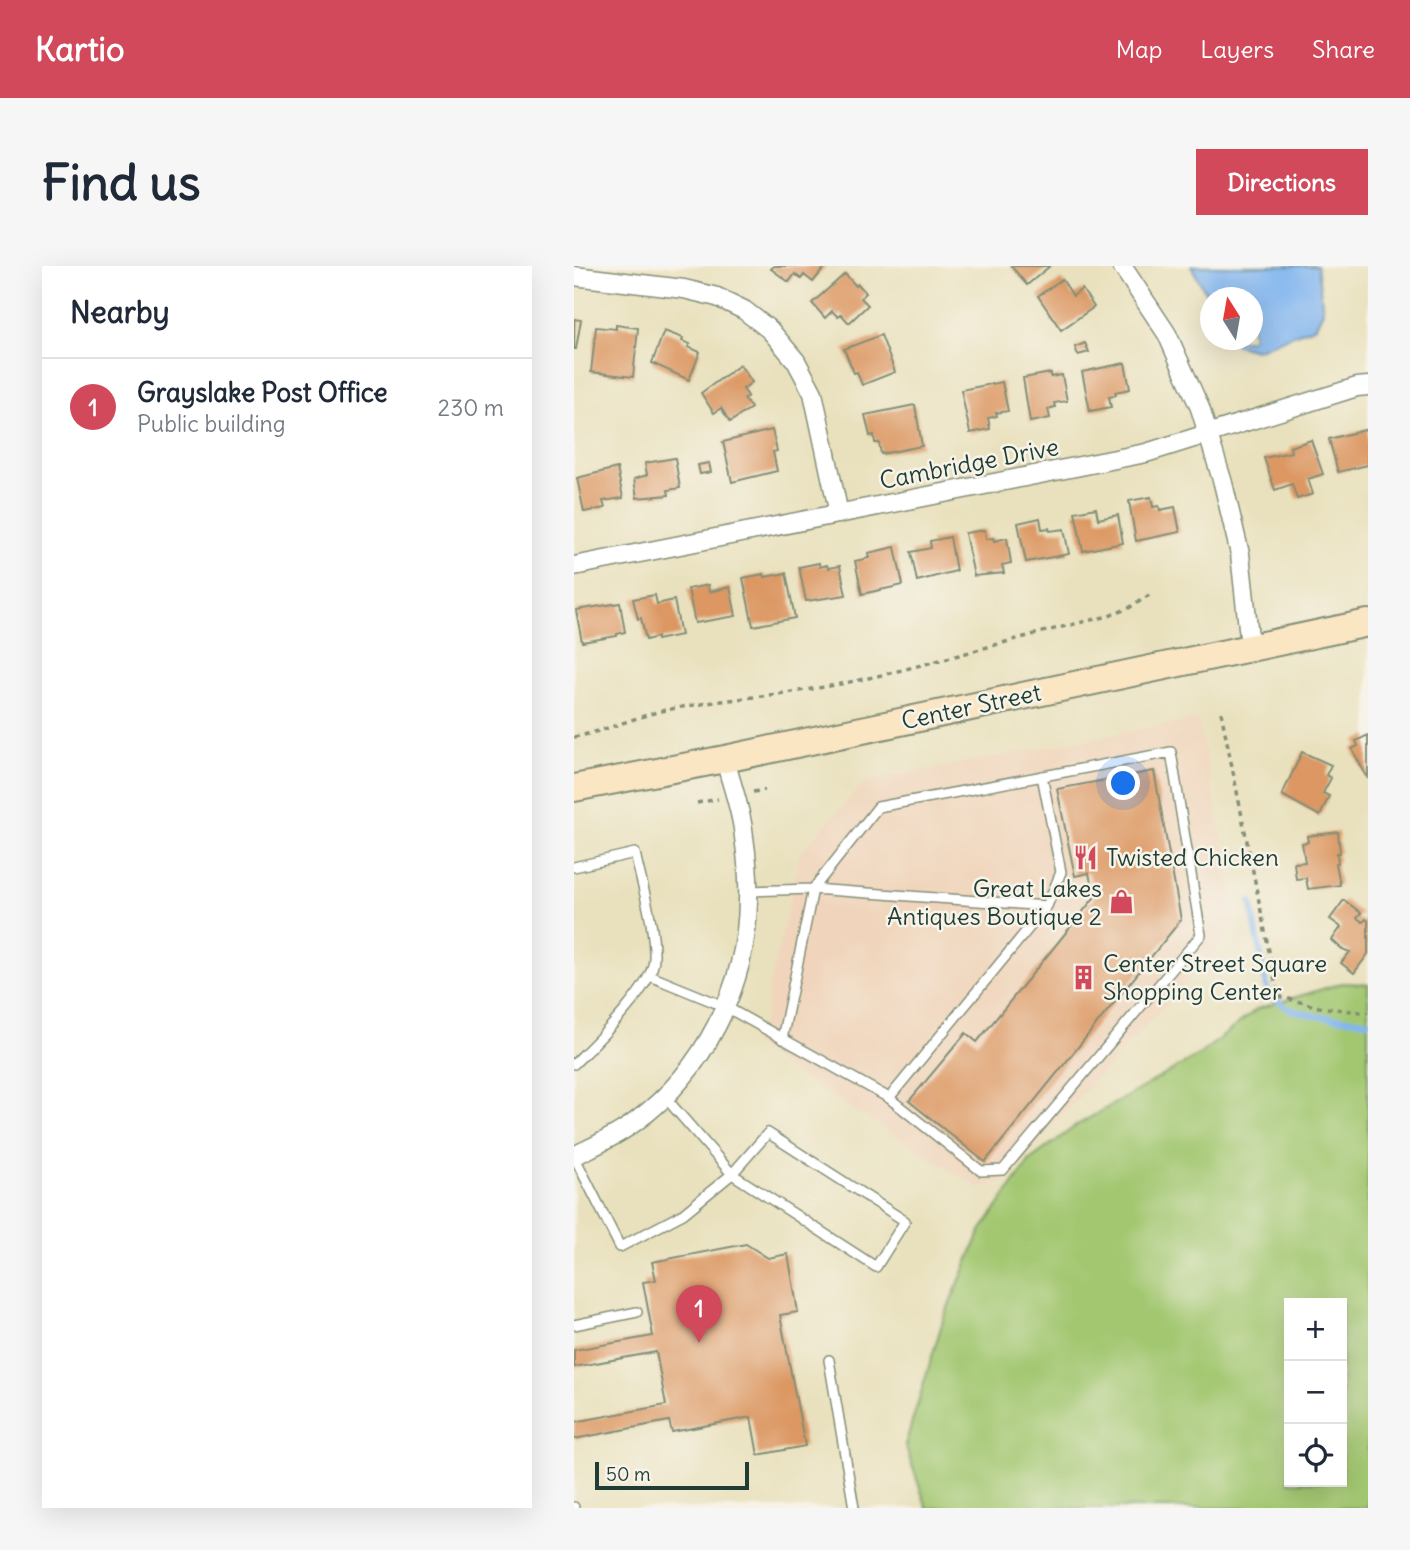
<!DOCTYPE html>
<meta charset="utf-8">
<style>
:root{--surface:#fff;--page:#f6f6f7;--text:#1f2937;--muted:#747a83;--line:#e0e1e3;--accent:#d1495b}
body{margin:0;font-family:Delius,sans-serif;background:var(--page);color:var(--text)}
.controls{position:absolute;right:21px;bottom:21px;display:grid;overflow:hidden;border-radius:0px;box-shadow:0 7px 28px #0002}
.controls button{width:63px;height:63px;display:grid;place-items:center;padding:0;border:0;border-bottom:2px solid var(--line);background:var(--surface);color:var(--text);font:35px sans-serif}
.compass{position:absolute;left:626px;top:21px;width:63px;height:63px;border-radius:50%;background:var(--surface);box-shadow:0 7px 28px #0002;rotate:349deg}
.scale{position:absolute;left:21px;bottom:18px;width:154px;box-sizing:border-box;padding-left:7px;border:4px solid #1f3d34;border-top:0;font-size:19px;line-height:24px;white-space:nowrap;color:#1f3d34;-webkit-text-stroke:5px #f7f3e8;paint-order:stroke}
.you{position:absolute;left:550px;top:518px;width:24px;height:24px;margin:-18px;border:5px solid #fff;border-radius:50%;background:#1a73e8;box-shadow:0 0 0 10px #1a73e833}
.badge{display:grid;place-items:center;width:46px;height:46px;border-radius:50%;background:var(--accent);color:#fff;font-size:23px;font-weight:700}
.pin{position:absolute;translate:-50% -58px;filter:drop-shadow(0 2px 4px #0008)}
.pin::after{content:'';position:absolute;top:37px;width:24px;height:21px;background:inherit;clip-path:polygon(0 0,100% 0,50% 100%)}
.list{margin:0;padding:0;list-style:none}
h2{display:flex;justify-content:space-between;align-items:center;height:91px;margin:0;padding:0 28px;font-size:30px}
h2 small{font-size:23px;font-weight:400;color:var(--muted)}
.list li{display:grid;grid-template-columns:46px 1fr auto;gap:21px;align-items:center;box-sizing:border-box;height:98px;padding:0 28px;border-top:2px solid var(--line)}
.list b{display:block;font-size:26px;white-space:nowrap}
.list p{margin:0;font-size:23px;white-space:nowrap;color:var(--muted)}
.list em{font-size:23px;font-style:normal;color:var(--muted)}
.icon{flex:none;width:38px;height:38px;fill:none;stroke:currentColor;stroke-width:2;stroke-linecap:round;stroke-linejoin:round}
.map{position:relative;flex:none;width:794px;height:1242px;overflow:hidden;border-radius:0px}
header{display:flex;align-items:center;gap:42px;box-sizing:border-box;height:98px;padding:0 35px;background:var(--accent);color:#fff}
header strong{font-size:33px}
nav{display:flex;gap:38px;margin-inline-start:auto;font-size:24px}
.intro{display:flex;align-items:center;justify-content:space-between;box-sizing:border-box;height:168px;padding:0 42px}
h1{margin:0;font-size:49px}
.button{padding:18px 32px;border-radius:0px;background:var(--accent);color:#fff;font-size:24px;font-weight:700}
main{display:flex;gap:42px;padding:0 42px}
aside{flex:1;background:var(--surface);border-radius:0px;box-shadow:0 7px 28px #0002}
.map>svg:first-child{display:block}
.built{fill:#f0d5bc}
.green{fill:#a3c771;stroke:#618252;stroke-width:2;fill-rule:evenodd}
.water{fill:#82b6f0;stroke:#507a92;stroke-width:2}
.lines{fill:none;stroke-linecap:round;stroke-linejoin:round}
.stream{stroke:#82b6f0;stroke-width:6}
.building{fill:#dc9762}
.lane-casing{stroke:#848f78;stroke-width:12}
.street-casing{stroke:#848f78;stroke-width:21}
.secondary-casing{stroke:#848f78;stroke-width:30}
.path{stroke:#848f78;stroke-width:3.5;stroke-dasharray:5 5;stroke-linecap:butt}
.lane{stroke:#fff;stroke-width:9}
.street{stroke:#fff;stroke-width:18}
.secondary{stroke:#fbe6c4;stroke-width:26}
.labels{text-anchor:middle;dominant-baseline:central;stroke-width:5;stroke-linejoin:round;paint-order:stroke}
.street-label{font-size:24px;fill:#1f3d34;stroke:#f7f3e8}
.poi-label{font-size:24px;fill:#1f3d34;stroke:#f7f3e8;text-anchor:start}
</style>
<header>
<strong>Kartio</strong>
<nav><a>Map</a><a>Layers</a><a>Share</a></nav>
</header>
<div class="intro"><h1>Find us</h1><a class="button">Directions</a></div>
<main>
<aside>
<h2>Nearby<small></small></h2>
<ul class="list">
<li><span class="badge">1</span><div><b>Grayslake Post Office</b><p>Public building</p></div><em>230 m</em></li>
</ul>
</aside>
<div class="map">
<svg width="794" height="1242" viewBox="0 0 794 1242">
<rect width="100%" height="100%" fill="#f7f3e8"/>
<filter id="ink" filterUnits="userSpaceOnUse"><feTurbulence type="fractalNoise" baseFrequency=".0143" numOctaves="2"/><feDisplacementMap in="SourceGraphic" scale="14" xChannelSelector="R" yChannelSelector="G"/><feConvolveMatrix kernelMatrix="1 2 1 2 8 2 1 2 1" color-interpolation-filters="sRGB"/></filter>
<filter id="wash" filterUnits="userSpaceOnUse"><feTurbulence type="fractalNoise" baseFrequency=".00686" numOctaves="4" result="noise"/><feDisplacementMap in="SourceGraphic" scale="28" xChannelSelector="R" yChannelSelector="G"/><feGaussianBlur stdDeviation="1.57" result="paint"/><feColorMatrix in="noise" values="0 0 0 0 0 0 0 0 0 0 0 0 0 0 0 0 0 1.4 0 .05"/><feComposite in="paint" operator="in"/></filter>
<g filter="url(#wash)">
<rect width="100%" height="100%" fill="#e9e1bd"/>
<path class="built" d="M624 453 660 632 656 669 428 915 405 922 210 801 178 777 192 748 194 726 227 585 292 515Z"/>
<path class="green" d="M768 717 794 718V1242H353L331 1179 370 1051 407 965 456 894 503 859 625 789 683 743ZM715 1037H768V1216H715Z"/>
<path class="water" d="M617 0H743L749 45 742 60 682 84 662 79 659 74H678V32H636V34Z"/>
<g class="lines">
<path class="stream" d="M677 636 694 727 715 743 741 750 794 755"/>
</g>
<g id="blocks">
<path class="building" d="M200 0H252L239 16 230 9 227 13 221 8 215 16 197 3Z
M437 0H476L453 19Z
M271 8 282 20 284 18 292 27 287 32 294 39 275 57 267 48 264 51 258 45 251 52 238 37Z
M488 13 499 30 508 23 520 41 487 64 464 30Z
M0 53 7 54 2 83H0Z
M42 59 64 62 59 111 17 106 22 61 42 63Z
M90 65 109 72 108 75 116 78 114 81 126 86 115 114 78 97Z
M307 69 321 106 288 119 283 106 280 107 270 83Z
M511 77 515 86 504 89 501 81Z
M551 97 556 123 541 126 542 129 535 131 537 141 516 145 508 106Z
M166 99 178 116 169 123 174 130 170 133 177 142 156 156 147 142 140 147 127 127Z
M477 107V111L488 109 493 135 480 137 481 141 474 143 476 152 456 156 449 112Z
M428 116 434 145 422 147 423 150 414 152 416 163 396 167 387 124Z
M341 139 348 180 307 188 305 177H301L300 169 296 170 291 149Z
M794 163V199L764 206 755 173Z
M198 164 203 185 199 186 203 205 158 216 149 176Z
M737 174 749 208 734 213 739 228 723 233 718 218 701 224 690 192 717 186 716 181Z
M101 192 106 222 94 224 95 229 63 232 60 213 73 209 71 197Z
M135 197 137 206 126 208 124 199Z
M43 202 49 232 29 235 31 242 10 246 3 212Z
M577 231 579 241 585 240 586 244 601 241 606 266 562 275 555 235Z
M522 242 524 253 544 249 549 277 509 285 501 246Z
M466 252 468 263 475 262 476 265 490 263 495 288 452 296 444 257Z
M411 264 412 273 419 272 420 275 433 272 437 297 428 299 430 307 400 310 391 267Z
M376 271 382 305 343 315 337 286 357 282 356 275Z
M321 281 329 319 288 328 281 295 295 292 294 287Z
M245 297 246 301 253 299 254 302 266 300 272 329 232 335 225 301Z
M212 307 221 352 179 360 169 312 190 308 191 311Z
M134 319 135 326 156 321 162 350 121 357 114 323Z
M81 329 83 338 100 334 107 369 83 374V371L72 374 67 352 64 353 59 333Z
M46 337 51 366 43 368V370L8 376 2 344Z
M794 469V513L778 483 784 480 782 475Z
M728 486 757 499 752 509 757 512 749 527 755 530 746 550 708 529Z
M580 505 607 654 411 896 335 835 392 767 403 776 520 632 515 607 501 610 483 523Z
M764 566 766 587H763L764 597H762L766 619 734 623 732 612 722 613 720 597 731 596 728 577 734 576 733 570Z
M770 634 787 647 783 652 789 656 792 653 794 655V688L780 707 767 697 776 686 768 683 758 674 767 661 756 653Z
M172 978 194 992 214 988 224 1046 206 1049 231 1180 184 1189 177 1151 98 1166 95 1155 0 1173V1156L92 1139 82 1086 0 1101V1084L79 1070 69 1016 82 1014 78 996Z"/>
</g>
</g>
<g filter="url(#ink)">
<use href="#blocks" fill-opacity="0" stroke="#848f78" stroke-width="2"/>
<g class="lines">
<defs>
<path id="lane" d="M0 601 61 587C68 621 81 658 80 693 79 722 21 777 0 798
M76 710 152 741 315 832 407 905 429 904 627 669 597 486 304 541 239 623 174 625
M208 773 239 623 473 640
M315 832 473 640 487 606 468 510
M0 890 46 981 109 948 158 908 194 867 331 955 302 1001 158 908 90 830
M0 1059 63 1046
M255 1094 280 1242
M0 1241V1242"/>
<path id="street" d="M548 0 593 68 626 142 649 217 666 288 676 380
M0 10 110 23 143 31 170 44 196 64 222 95 239 127 265 248
M0 300 572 187 783 121 794 120
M0 890C20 880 43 870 61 856 130 806 173 720 174 635 175 614 173 592 170 571 168 545 157 518 151 493"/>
<path id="secondary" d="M0 522 151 493 794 357"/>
</defs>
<use href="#lane" class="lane-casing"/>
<use href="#street" class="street-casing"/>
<use href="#secondary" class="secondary-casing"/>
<path class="path" d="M647 446 704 730 745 741 794 747
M0 471C33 465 64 449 97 443 155 432 214 429 271 417 360 399 447 369 535 350L555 342 577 328
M179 526 191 524
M123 537 144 533"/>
<use href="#lane" class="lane"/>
<use href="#street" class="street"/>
<use href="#secondary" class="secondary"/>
</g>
</g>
<defs>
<symbol id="restaurant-bare" viewBox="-9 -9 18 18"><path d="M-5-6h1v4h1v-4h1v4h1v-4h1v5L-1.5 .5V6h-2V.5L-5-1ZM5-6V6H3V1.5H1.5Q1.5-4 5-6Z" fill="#d1495b" stroke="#f7f3e8" stroke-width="2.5" paint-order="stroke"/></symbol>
<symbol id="shop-bare" viewBox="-9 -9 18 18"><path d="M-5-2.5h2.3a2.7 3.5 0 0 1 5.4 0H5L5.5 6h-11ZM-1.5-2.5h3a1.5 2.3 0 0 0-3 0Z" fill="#d1495b" stroke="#f7f3e8" stroke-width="2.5" paint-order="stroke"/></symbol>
<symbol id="building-bare" viewBox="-9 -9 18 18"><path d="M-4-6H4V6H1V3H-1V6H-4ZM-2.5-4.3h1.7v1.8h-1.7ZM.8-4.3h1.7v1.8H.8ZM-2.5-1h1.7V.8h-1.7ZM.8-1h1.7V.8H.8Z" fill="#d1495b" stroke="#f7f3e8" stroke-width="2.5" paint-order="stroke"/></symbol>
</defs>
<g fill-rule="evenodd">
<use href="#restaurant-bare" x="494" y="574" width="35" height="35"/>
<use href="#shop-bare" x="530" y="618" width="35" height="35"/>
<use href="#building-bare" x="492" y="694" width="35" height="35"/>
</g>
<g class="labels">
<g class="street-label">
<text transform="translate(395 197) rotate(-11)">Cambridge Drive</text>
<text transform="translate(397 440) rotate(-12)">Center Street</text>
</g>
<g class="poi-label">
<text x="532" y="591">Twisted Chicken</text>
<text x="528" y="622" text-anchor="end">Great Lakes<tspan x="528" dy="28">Antiques Boutique 2</tspan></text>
<text x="529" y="697">Center Street Square<tspan x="529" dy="28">Shopping Center</tspan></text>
</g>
</g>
</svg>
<div class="controls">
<button>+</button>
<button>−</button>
<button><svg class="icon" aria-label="locate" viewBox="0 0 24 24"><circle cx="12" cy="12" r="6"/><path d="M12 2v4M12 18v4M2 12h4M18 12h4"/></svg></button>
</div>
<svg class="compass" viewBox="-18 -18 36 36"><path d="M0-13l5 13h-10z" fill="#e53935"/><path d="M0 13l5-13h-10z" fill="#747a83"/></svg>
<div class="scale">50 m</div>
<div class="you"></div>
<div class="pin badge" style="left:125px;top:1077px">1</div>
</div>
</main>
